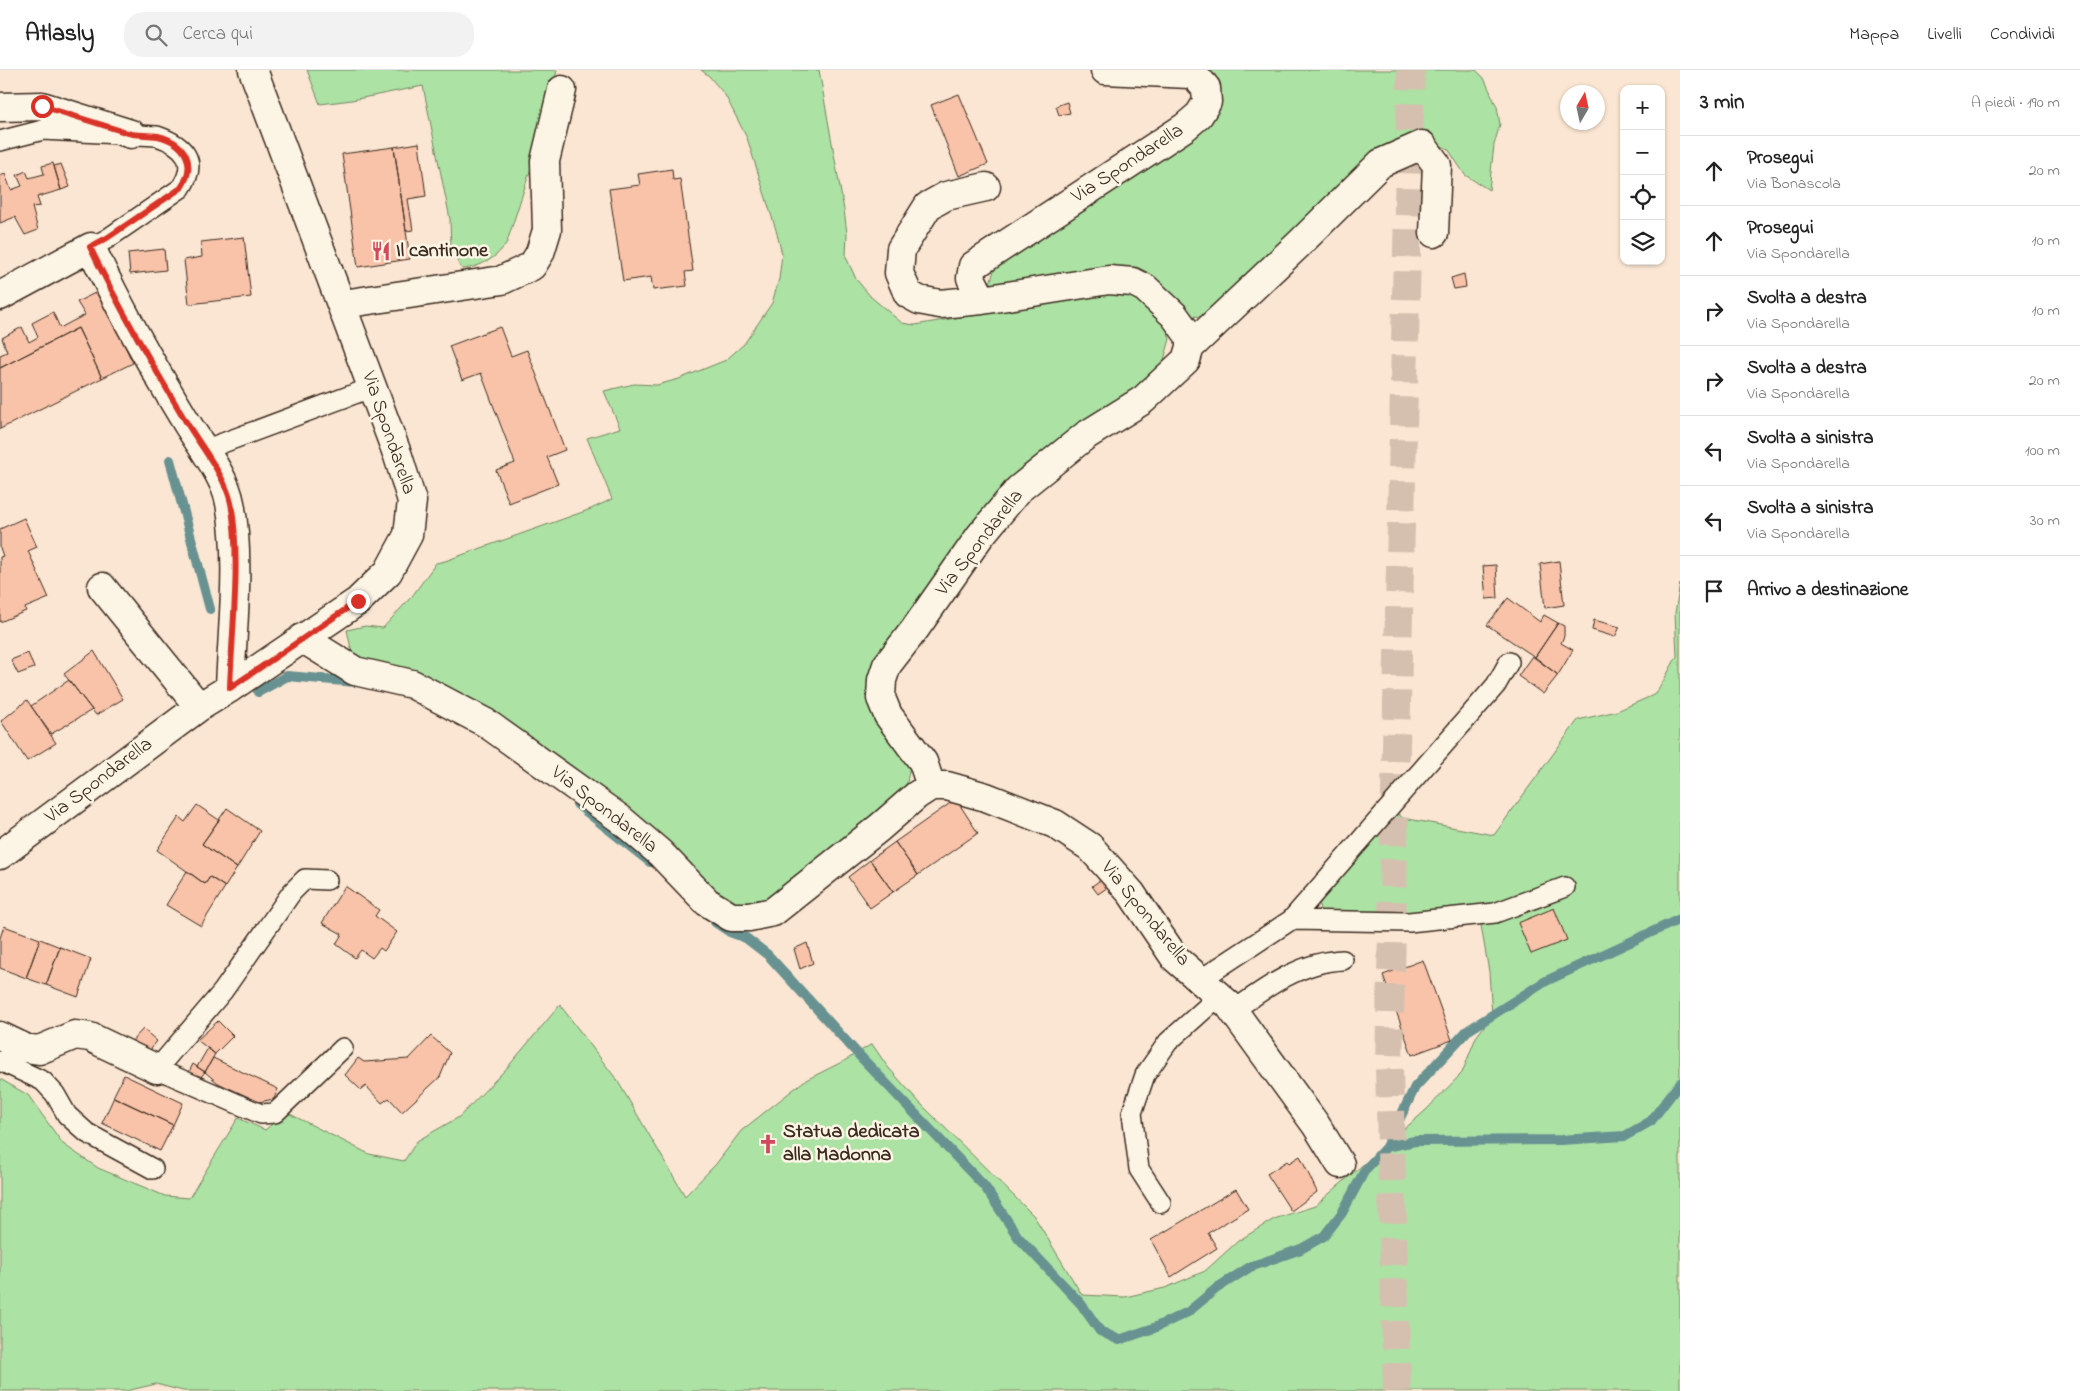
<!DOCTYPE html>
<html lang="it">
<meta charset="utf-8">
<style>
:root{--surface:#fff;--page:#f2f2f2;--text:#222;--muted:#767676;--line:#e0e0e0}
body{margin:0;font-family:"Indie Flower",sans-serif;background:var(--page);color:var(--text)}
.controls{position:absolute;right:15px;top:15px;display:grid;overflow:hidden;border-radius:10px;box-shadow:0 1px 4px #0004}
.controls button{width:45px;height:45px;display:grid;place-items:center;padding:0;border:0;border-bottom:1px solid var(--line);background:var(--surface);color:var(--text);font:25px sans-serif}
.compass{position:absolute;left:1560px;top:15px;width:45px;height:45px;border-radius:50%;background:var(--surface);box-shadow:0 1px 4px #0004;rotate:9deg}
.stop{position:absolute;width:15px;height:15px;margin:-11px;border:4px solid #d93025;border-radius:50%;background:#fff}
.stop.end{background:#d93025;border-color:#fff;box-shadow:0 1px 5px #0008}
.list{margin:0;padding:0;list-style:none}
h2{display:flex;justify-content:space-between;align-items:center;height:65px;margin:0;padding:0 20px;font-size:21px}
h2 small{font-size:16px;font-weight:400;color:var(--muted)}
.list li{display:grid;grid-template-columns:32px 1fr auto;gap:15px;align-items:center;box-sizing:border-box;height:70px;padding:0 20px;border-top:1px solid var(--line)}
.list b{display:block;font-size:19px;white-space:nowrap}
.list p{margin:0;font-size:16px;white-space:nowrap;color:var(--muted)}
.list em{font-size:16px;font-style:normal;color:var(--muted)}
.icon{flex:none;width:28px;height:28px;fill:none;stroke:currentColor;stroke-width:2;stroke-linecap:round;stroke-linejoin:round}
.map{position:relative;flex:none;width:1680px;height:1321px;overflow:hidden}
header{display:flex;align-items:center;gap:30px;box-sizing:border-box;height:70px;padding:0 25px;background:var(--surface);border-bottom:1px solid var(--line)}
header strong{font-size:24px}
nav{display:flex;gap:28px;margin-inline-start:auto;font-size:18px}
.search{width:350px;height:45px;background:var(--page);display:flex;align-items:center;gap:12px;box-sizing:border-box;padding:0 18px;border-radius:20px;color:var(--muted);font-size:19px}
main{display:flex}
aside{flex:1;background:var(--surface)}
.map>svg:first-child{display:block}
.green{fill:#ace2a4;stroke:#748661}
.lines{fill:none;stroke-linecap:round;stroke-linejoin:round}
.stream{stroke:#689291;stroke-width:10}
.building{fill:#f8c3a9;stroke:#3b2a1e}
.secondary-tunnel{stroke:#d5c0af;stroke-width:28;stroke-dasharray:28 14;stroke-linecap:butt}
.lane-casing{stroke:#3b2a1e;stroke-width:22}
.street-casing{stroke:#3b2a1e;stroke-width:31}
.lane{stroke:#fcf5e5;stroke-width:19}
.street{stroke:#fcf5e5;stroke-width:28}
.route{stroke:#d93025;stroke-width:6}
.labels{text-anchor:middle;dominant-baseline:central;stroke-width:5;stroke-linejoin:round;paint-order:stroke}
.street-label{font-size:20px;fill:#3b2a1e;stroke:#fcf5e5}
.poi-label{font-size:20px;font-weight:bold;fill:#3b2a1e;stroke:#fcf5e5;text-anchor:start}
</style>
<header>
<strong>Atlasly</strong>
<div class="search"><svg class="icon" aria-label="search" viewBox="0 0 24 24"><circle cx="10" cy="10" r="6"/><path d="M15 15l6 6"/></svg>Cerca qui</div>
<nav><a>Mappa</a><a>Livelli</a><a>Condividi</a></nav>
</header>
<main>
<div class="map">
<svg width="1680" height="1321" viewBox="0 0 1680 1321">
<rect width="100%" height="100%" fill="#fbe6d3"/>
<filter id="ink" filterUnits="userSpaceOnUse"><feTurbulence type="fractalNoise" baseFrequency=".02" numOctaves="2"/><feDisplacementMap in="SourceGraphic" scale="10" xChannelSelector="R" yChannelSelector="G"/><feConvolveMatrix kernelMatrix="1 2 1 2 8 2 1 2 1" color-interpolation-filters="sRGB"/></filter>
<g filter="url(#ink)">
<path class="green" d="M307 0H557L541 67 507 172C499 187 479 198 462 199L451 181 450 149 423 16 352 30 320 34Z
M701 0H819L844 140 847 163 846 187 856 209 871 227 902 253 915 255 1113 221H1124L1154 239 1167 258 1170 269 1160 304 1094 346 885 584 910 695 906 718 784 825 755 835 731 833 721 829 620 739 362 594 352 583 347 560 365 556 383 558 413 525 436 493 445 491 591 439 612 429 587 368 620 358 604 321 634 314 657 315 679 309 726 290 744 274 772 233 779 209 782 184 776 160 747 68 725 25 709 6Z
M1195 0H1476L1484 8 1497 37 1500 54 1494 75 1489 120 1465 105 1448 79 1429 70 1209 247 1192 246 1181 236 1159 212 1145 204 1131 199 1100 198 1037 213 1005 217 990 213 995 198 1219 19 1215 4Z
M1680 514V1321H183L156 1314 126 1321H0V1009L28 1025 63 1074 98 1098 165 1126 189 1128 238 1048 265 1060 286 1042 369 1084 404 1091 417 1071 459 1047 506 999 560 935 617 1010 685 1126 716 1094 741 1061 804 1011 844 991 872 974 887 996 920 1033 1034 1146 1082 1225 1125 1227 1165 1218 1205 1201 1238 1171 1274 1149 1315 1136 1425 1041 1462 1003 1476 967 1492 946 1489 902 1478 838 1437 842 1321 844 1319 835 1322 830 1397 743 1403 748 1494 765 1578 650 1617 641 1656 624 1677 586 1675 543Z"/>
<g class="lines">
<path class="stream" d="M170 390 210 539
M258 622 287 606 356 612
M577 734 650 792
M715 852 730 862 746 868 768 885 857 983 985 1117 1018 1167 1081 1234 1100 1261 1119 1270 1154 1258 1188 1242 1217 1218 1250 1197 1301 1179 1324 1166 1342 1143 1365 1100 1386 1077 1415 1017 1467 961 1546 911 1680 849
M1386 1077 1415 1071 1561 1070 1625 1066 1651 1051 1680 1013"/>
</g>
<path class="building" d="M959 24 988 94 959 106 931 35Z
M1067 32 1070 43 1059 45 1056 36Z
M419 73 426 126 408 129 413 160 406 161 394 77Z
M394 77 410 189 358 197 342 84Z
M53 93 61 120 37 127 40 136 32 137 38 160 25 165 15 147 0 153V106L5 104 11 120 22 116 17 105 26 101 29 108 44 104 42 96Z
M61 94 70 117 61 120 54 96Z
M672 99 673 110 680 109 693 201 685 202 687 216 653 220 651 207 623 211 609 119 640 115 638 104Z
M244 167 251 227 189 234 184 190 202 187 201 172Z
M164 179 166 200 130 204 128 183Z
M1464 204 1466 217 1454 219 1451 208Z
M99 221 133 293 102 308 78 258 0 298V285L7 282 2 268 22 257 29 272 38 267 32 253 53 242 60 258 71 252 85 245 77 232Z
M500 257 511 286 527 280 565 380 547 387 558 414 509 433 496 400 515 393 481 303 462 310 449 276Z
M78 258 102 308 0 359V298Z
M24 448 37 477 28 481 49 528 25 538 26 541 0 552V487L3 486 0 478V459Z
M1559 491 1564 535 1545 538 1540 494Z
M1496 495 1498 528 1486 529 1483 496Z
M1508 528 1540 552 1544 545 1558 553 1535 587 1487 555Z
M1594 550 1620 557 1615 567 1592 560Z
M1558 553 1564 556V566L1561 573 1573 580 1558 605 1535 587Z
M94 581 123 629 96 645 64 604Z
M28 583 34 598 18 604 11 590Z
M1532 586 1558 605 1543 624 1518 606Z
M69 610 92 640 51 664 31 636Z
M27 630 56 673 27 691 1 651Z
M956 729 978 763 918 805 895 772Z
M197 735 219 750 202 774 237 798 225 817 210 807 205 814 157 780 179 747 185 752Z
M227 738 260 761 237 798 202 774Z
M895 772 918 805 893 822 870 790Z
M870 790 893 822 870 838 848 807Z
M187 801 205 814 210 807 225 817 201 856 166 835Z
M1106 806 1111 815 1098 824 1092 816Z
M345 816 379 840 375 846 397 862 384 881 380 878 372 888 361 880 355 888 336 874 342 864 322 853Z
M1554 838 1567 870 1531 884 1518 853Z
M4 856 40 869 26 908 0 898V868Z
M40 869 60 877 46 915 26 908Z
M807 873 813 893 800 899 794 879Z
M60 877 91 889 78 927 46 915Z
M1423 890 1452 970 1412 985 1383 905Z
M218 951 233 966 215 984 197 970Z
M143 959 157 971 148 983 129 974Z
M431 966 450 983 440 1007 402 1042 389 1028 382 1033 366 1016 361 1020 345 1005 358 988 364 992 409 989Z
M208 978 215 984 205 1002 197 997Z
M213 988 278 1019 274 1029 259 1032 218 1013 205 1002Z
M193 994 205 1002 199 1009 187 1006Z
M124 1005 183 1033 173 1055 113 1027Z
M114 1027 173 1055 160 1081 102 1053Z
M1300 1086 1317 1122 1291 1141 1267 1104 1287 1091 1289 1093Z
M1236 1119 1248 1139 1208 1163 1217 1178 1171 1207 1151 1170Z"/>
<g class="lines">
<path class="secondary-tunnel" d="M1397 1321 1389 996 1411 0"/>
<defs>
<path id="lane" d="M0 71 43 60 157 66C184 75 199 91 181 118L107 169 91 177
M204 380 373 317
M327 810 305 809 292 822 223 921 157 999 261 1044 275 1043 343 978
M1291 850 1409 852 1495 843 1565 817
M1200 910 1291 850 1496 615 1509 592
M1233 941C1265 918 1302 891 1343 890
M0 991 43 1011 55 1024 67 1045 87 1063 153 1099
M1161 1133 1139 1099 1132 1043 1145 1005 1168 972 1218 927"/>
<path id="street" d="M0 37 42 36 131 64
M0 226 91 177C118 236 151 294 185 350 199 374 225 405 230 433 241 489 232 561 230 618
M982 230 971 208 973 196 1185 57 1199 45 1207 32 1206 18 1196 7 1189 4 1105 0
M343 234 502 210 532 196 540 183 547 160 545 91 562 20
M1190 277 1298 175 1381 93 1422 75 1437 95 1434 163
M102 517 199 637
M302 568 355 601 412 614 486 653 619 748 660 783 707 832 731 847H749L773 842 879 758 917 725 931 716H947L986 727 1055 754 1090 777 1131 823 1175 888 1229 935 1316 1055 1340 1094
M931 716 923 692 888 645 881 628 882 610 887 595 915 559 980 466 1019 419 1085 366 1143 330 1186 290 1190 277V267L1174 245 1145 218 1133 212 1109 210 982 230 940 234 919 230 908 224 899 203 901 179 928 136 946 126 986 117
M0 785 199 637 230 618 358 531 388 502 408 465 412 431 398 386 253 0
M0 966 25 978 39 980 75 965 90 967 157 999"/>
</defs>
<use href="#lane" class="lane-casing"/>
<use href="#street" class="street-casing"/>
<use href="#lane" class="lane"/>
<use href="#street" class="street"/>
</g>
</g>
<g class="lines" filter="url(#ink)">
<path class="route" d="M42 36C71 45 99 54 128 63 137 66 148 64 158 66 186 73 197 94 181 118L107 168 90 177C118 236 152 294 185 350 199 374 225 405 231 433 241 488 232 561 230 618L358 531"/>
</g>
<defs>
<symbol id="restaurant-bare" viewBox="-9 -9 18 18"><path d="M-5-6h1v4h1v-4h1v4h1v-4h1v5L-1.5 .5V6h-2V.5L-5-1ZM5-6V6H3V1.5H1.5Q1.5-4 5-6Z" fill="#d1495b" stroke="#fcf5e5" stroke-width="2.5" paint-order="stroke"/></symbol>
<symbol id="church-bare" viewBox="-9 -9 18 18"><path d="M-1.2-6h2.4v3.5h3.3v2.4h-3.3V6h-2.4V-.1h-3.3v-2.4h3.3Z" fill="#d1495b" stroke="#fcf5e5" stroke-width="2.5" paint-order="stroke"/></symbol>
</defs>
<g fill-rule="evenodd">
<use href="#restaurant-bare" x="367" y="167" width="28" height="28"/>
<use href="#church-bare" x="754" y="1060" width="28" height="28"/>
</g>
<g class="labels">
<g class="street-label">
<text transform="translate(1128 94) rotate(-33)">Via Spondarella</text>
<text transform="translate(388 363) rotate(71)">Via Spondarella</text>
<text transform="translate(980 473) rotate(-52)">Via Spondarella</text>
<text transform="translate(99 711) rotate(-37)">Via Spondarella</text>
<text transform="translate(604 740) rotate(38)">Via Spondarella</text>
<text transform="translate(1145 844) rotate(51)">Via Spondarella</text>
</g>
<g class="poi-label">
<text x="396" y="181">Il cantinone</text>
<text x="783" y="1062">Statua dedicata<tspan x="783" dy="23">alla Madonna</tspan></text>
</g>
</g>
</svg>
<div class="controls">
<button>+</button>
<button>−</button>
<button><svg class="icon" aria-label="locate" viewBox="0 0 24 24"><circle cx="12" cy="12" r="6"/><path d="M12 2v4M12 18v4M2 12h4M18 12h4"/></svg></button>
<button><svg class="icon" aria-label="layers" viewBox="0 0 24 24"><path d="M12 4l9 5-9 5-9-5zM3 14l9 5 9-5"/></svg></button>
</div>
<svg class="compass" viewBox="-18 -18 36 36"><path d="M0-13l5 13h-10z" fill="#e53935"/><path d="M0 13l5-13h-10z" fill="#767676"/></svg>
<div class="stop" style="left:42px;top:36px"></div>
<div class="stop end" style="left:358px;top:531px"></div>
</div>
<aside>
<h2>3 min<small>A piedi · 190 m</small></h2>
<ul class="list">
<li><svg class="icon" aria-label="ahead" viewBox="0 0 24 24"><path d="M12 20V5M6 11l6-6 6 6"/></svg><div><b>Prosegui</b><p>Via Bonascola</p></div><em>20 m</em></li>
<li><svg class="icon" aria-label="ahead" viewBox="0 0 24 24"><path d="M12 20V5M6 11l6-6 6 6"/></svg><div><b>Prosegui</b><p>Via Spondarella</p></div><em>10 m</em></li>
<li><svg class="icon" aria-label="right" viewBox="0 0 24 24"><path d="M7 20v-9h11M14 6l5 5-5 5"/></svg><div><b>Svolta a destra</b><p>Via Spondarella</p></div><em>10 m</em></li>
<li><svg class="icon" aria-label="right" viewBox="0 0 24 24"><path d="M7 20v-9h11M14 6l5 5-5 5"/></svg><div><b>Svolta a destra</b><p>Via Spondarella</p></div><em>20 m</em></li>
<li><svg class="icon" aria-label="left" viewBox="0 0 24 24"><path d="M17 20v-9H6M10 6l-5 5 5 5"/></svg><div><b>Svolta a sinistra</b><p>Via Spondarella</p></div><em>100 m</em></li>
<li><svg class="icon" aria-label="left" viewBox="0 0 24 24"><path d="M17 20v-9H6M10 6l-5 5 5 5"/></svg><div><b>Svolta a sinistra</b><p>Via Spondarella</p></div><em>30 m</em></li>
<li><svg class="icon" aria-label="arrive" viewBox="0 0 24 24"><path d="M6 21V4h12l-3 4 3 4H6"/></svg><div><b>Arrivo a destinazione</b></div></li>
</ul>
</aside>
</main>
